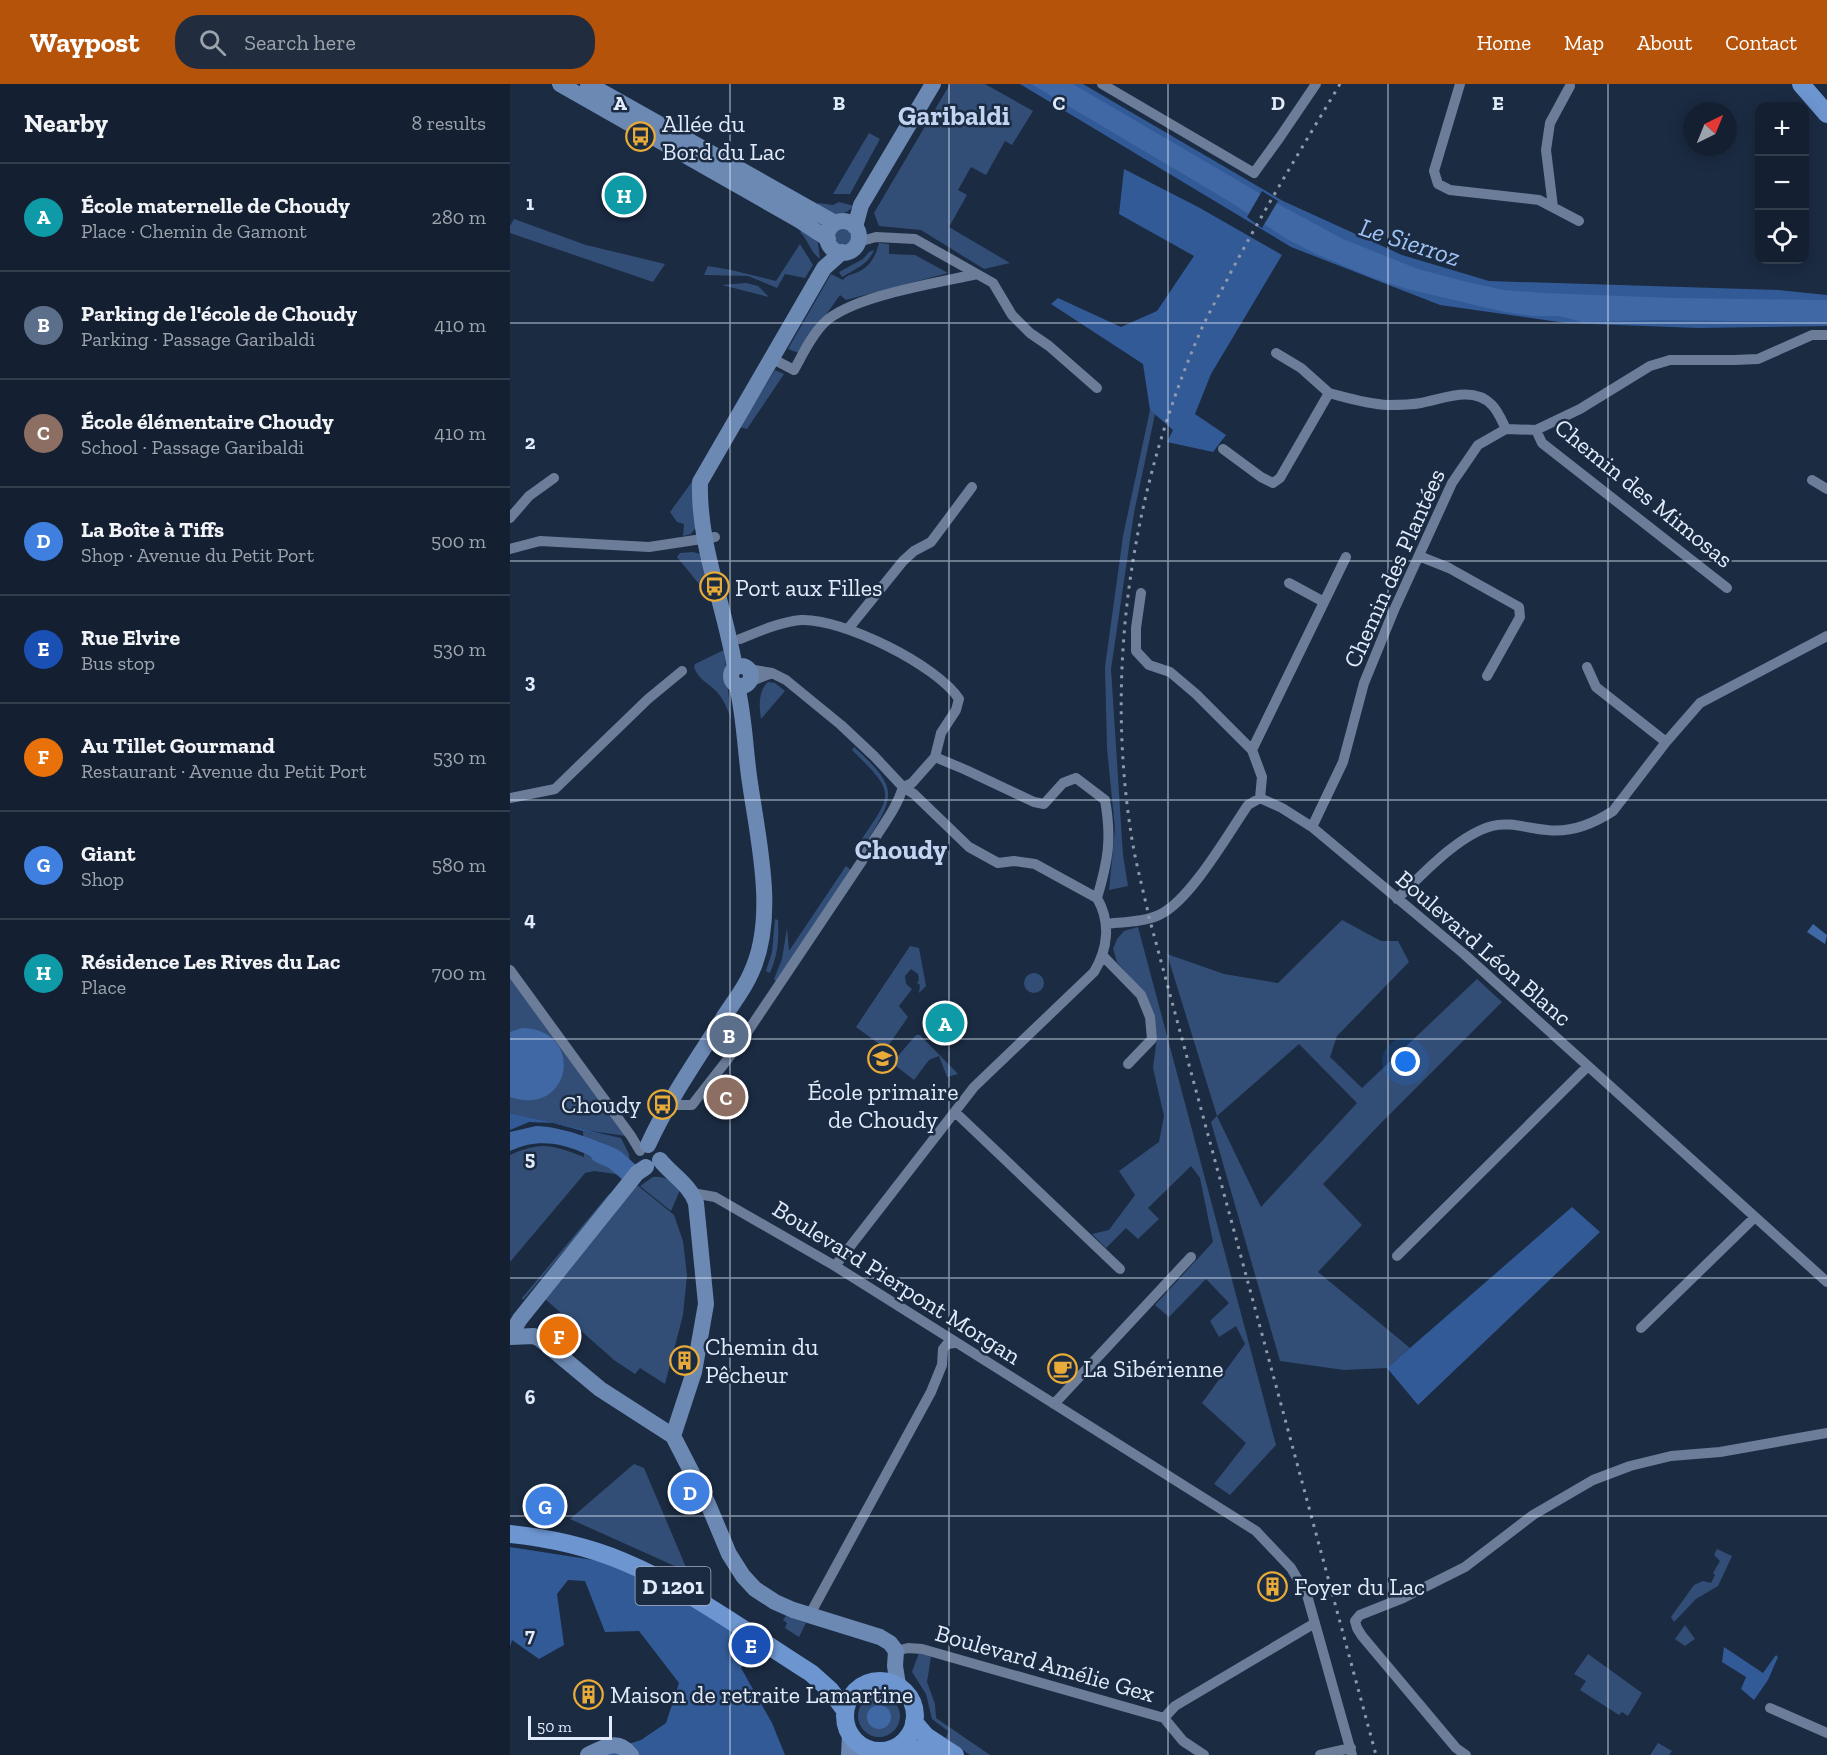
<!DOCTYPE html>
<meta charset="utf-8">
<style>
:root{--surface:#142032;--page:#212d3e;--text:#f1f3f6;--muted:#9da3ac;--line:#333e4d;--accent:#b45309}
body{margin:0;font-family:"Zilla Slab",serif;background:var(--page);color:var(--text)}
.controls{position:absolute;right:18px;top:18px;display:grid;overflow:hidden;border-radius:12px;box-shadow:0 3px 15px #0003}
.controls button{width:54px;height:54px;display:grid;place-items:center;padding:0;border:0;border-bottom:2px solid var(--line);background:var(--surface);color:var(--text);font:30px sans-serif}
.compass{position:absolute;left:1173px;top:18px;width:54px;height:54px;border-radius:50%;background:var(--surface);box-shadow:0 3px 15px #0003;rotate:43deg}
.scale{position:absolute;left:18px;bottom:15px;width:84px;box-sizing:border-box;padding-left:6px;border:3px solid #e1ebfb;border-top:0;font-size:16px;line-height:21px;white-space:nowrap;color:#e1ebfb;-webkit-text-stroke:4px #1b2b42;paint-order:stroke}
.you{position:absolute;left:896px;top:978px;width:21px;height:21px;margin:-15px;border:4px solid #fff;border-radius:50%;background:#1a73e8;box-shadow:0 0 0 9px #1a73e833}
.badge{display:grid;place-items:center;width:39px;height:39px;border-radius:50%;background:var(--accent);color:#fff;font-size:20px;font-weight:700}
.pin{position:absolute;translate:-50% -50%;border:3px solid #fff;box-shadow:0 2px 6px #0006}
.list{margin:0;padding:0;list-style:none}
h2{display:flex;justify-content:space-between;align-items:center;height:78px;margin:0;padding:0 24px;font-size:26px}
h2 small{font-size:20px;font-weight:400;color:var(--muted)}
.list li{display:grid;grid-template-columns:39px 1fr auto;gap:18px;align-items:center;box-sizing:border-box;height:108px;padding:0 24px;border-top:2px solid var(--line)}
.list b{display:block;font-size:22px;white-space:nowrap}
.list p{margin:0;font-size:20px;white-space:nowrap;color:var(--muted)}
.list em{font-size:20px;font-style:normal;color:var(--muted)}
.icon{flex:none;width:33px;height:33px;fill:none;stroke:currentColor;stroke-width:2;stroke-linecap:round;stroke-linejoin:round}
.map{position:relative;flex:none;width:1317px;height:1671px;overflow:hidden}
header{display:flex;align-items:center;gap:36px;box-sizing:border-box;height:84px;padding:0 30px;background:var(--accent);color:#fff}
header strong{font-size:28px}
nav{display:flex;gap:33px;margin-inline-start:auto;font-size:21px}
.search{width:420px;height:54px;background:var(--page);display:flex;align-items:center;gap:15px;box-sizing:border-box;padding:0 21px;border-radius:24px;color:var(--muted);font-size:22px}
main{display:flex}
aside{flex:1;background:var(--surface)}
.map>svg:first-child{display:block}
.green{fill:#334e76;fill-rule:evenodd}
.forest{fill:#325a96}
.water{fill:#3f68a5}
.pier{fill:#1b2b42}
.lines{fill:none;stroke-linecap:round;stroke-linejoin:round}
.river{stroke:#3f68a5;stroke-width:20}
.street{stroke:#6b7d99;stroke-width:10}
.secondary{stroke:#6c89b4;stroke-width:16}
.primary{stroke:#6d95d0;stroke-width:18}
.rail{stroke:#8d9aad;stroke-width:3;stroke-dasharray:3 6;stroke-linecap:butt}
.grid{fill:none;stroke:#e1ebfb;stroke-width:1.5;stroke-opacity:0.55}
.labels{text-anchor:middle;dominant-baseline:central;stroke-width:5;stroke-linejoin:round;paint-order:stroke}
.shield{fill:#1b2b42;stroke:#a6b1c4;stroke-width:1.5}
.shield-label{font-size:22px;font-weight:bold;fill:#e1ebfb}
.poi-label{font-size:24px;fill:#e1ebfb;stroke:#1b2b42;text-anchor:start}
.street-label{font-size:24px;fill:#e1ebfb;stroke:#1b2b42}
.water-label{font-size:26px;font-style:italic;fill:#9fc2f5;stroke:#1b2b42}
.quarter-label{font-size:27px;font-weight:bold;fill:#c1d5f3;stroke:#1b2b42}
.grid-label{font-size:20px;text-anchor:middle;font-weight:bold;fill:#e1ebfb;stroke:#1b2b42;stroke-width:5;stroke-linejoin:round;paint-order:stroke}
</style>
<header>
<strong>Waypost</strong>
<div class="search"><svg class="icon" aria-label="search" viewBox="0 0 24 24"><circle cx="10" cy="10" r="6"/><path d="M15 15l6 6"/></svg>Search here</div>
<nav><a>Home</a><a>Map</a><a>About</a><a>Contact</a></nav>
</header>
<main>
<aside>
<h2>Nearby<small>8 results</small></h2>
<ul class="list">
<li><span class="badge" style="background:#0f9aa8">A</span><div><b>École maternelle de Choudy</b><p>Place · Chemin de Gamont</p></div><em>280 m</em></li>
<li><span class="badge" style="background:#5c6f8a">B</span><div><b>Parking de l'école de Choudy</b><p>Parking · Passage Garibaldi</p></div><em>410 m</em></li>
<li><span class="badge" style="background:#8d6e63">C</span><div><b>École élémentaire Choudy</b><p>School · Passage Garibaldi</p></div><em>410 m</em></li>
<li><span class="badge" style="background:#3f7fe0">D</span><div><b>La Boîte à Tiffs</b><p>Shop · Avenue du Petit Port</p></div><em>500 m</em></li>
<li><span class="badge" style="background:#1a4fb4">E</span><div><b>Rue Elvire</b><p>Bus stop</p></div><em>530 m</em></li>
<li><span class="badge" style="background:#e8710a">F</span><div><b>Au Tillet Gourmand</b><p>Restaurant · Avenue du Petit Port</p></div><em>530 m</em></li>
<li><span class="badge" style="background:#3f7fe0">G</span><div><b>Giant</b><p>Shop</p></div><em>580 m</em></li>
<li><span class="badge" style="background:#0f9aa8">H</span><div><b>Résidence Les Rives du Lac</b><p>Place</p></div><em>700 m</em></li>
</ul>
</aside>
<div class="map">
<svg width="1317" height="1671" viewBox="0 0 1317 1671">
<rect width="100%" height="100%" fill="#1b2b42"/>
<path class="green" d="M440 0H475L523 27 502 61 495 57 476 91 461 83 448 106 457 111 439 143 500 179 474 185 411 146 369 142 364 129Z
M359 49 370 55 340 110H323Z
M329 118 344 122C329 136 322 130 304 126L308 119 323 121Z
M4 135 76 161 155 180 143 198 0 149V142Z
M323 153a10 10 0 1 1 20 0a10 10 0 1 1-20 0Z
M294 145 308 159 310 175C300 168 299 157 290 148Z
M369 159 379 160V170L405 171 438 189 336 216 330 211 289 269 278 265 321 190 333 196C337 190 343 191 350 187 361 181 366 171 369 159Z
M290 160 303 181 295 194 275 190 267 204 238 192 194 191 198 182 221 186 266 197Z
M364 166C359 180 345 185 332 193L329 188 353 175 359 168Z
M236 199 248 202 259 213 212 201Z
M265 286 274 290 237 345 230 343Z
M640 326 645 330 624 429 601 585 613 771 618 802 599 806 605 745 597 664 595 583 613 452Z
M189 388 187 442 181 450 173 452 174 440 167 438 160 428Z
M183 468 190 470 203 517 167 473 170 469Z
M214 566 221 635C218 626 214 616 207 608 198 599 188 595 184 583L185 580Z
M258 598 265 599 275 607 251 635C249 623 248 607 258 598Z
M344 663C389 704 386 711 355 760L349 759C383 709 387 710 342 666Z
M336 782 341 786 267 898 264 895 272 875 277 844 279 867Z
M265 835 268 836C269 855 268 871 260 889L256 887 262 868Z
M832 836 871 857H888L899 878 827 952 820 973 852 1004 967 895 992 918 869 1041 813 1100 852 1141 808 1188 900 1264 877 1284 834 1286 770 1277 701 1038 707 1032 657 870 714 890 768 899ZM789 960 847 1019 751 1123 707 1032Z
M628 843 766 1361 720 1411 704 1400 736 1359 692 1319 735 1260 726 1242 709 1253 700 1237 719 1219 696 1195 659 1233 645 1221 703 1158 690 1094 681 1082 638 1124 649 1135 628 1155 616 1144 596 1164 582 1150 599 1146 625 1111 609 1087 649 1058 654 1032 643 984 647 953 644 932 620 893 607 878 603 865 607 855 614 847Z
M400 862 409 864 416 902 409 909 410 901 407 899 409 896 408 890 401 885 395 892 396 900 402 905 389 922 398 933 376 965 346 943Z
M514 899a10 10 0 1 1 20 0a10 10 0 1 1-20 0Z
M0 893 116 1052 74 1046 0 1029Z
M406 951H410L448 990 437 993 429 972 419 976 404 996 382 979Z
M73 1047 111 1054 119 1070 120 1085 113 1091 84 1087 75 1089 0 1178V1071C33 1057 41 1061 74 1073Z
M143 1093C156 1092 162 1097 170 1106L161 1127 130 1102Z
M127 1101 164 1131 173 1157 177 1191 173 1231 155 1300 130 1284 125 1290 104 1276 34 1214Z
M99 1110 101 1111 13 1216 12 1214Z
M124 1380 134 1384 178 1488 60 1435Z
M1207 1465 1222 1472 1208 1502 1186 1515 1164 1538 1161 1533 1184 1501 1193 1497 1201 1499 1205 1491 1203 1489 1210 1477 1204 1471Z
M276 1532 296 1539 289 1553 275 1544 277 1539 273 1536Z
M1175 1541 1185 1555 1175 1562 1165 1555Z
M409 1569 421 1573 417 1598 425 1620 426 1634 480 1671H460L436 1654 438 1647 422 1635 416 1610 402 1588Z
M1078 1570 1132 1609 1118 1632 1112 1628 1109 1631 1070 1606 1076 1597 1064 1590Z
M348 1632a21 21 0 1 1 42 0a21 21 0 1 1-42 0Z
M1148 1659 1162 1667 1159 1671H1140Z"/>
<path class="forest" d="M510 0H573L773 117 892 171 979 197 1268 206 1317 211V242L1188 244 1056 239 930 221 781 163Z
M614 85 690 124 772 171 701 290 685 330 716 351 703 368 657 358 663 346 640 326 633 280 541 220 548 214 611 243 647 227 684 172 609 130Z
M0 1029 111 1054 73 1047 43 1039 19 1038 0 1046Z
M1062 1123 1090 1148 908 1321 877 1284Z
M0 1463 90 1477 142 1498 196 1525 245 1565 231 1584 262 1639 275 1671H84L131 1656 156 1639 169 1599 129 1547 95 1548 75 1497 58 1496 47 1510 54 1561 29 1575 2 1556 0 1563Z
M1214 1563 1253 1589 1266 1571 1268 1573 1258 1596 1244 1616 1231 1605 1236 1593 1212 1578Z"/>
<path class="water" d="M521 0H563L768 120 833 155 908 185 953 197 994 206 1033 209 1163 214 1317 216V238L1147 236 1073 238 1049 232H1023L995 228 897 205 863 194 806 170 777 155 717 116Z
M1303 840 1317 851 1315 860 1297 848Z
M12 944C76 945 62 1034 0 1013V948Z
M26 1042C50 1042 97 1058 117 1073L108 1086C72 1067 39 1048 0 1067V1048Z
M357 1633a12 12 0 1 1 24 0a12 12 0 1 1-24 0Z"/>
<path class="pier" d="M752 107 768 117 752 144 737 133Z"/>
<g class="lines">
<path class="river" d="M90 1069 104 1075 120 1089"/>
<path class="street" d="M592 0 744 89 770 53 806 0
M950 0 924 87 928 100 940 106 1029 116 1069 137
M1043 123 1036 66 1040 39 1060 2
M467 190 483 199 502 231 520 249 539 262 587 304
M766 269 791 284 819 309
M261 274 284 286C293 270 301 252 314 239 341 212 427 199 467 190L405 155 366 153 348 158
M1026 346 1032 359 1217 504
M713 365 751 393 763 399 770 394 819 309C838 314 857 320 878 321 888 321 900 321 911 319 933 315 963 301 982 321 988 327 992 337 996 345
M1302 396 1317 405
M0 434 19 412 44 394
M0 465 30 457 139 463 205 453
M909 472 939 484 1009 523 1010 533 977 592
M779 499 814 518
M631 509 626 544V567L639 581 660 588 686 610 742 666 752 693 750 714
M338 545 393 477 404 467 421 458 462 403
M230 555C250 547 270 538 291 536 332 534 427 581 449 615L446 626 431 649 425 673
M1077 583 1086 603 1156 658
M238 585 262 589 276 596 331 641 364 672 393 703 404 710 459 763 488 779 504 777 525 780 587 814
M239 598 262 589
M742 666 836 473
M425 673 456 686 524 718 534 720 553 699 566 694 595 716C602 755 598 777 587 814
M393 703 402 699 425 673
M0 714 45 705 138 615 172 587
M802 743 833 678 854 599 884 526 942 399 968 361 996 345 1026 346 1070 325 1140 282 1160 276H1224L1248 275 1302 251H1317
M887 815C911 792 948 751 982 742 1000 737 1019 745 1037 746 1061 749 1083 740 1103 727L1156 658 1190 619 1317 552
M596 840C613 838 636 838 651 830 681 815 718 750 738 721L750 714 772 724 802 743 954 870 1317 1198
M593 872 631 911 640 933 642 955 618 980
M0 886 121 1052 130 1067
M159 1021H182L228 962 352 777C364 751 385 730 393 703
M445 1028 610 1185
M182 1109 205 1113 325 1182 746 1447 781 1484 797 1511 842 1671
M887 1172 1077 983
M325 1182 464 1003 584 888C598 865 601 838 587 814
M1131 1244 1245 1133
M544 1320 681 1173
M299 1532 421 1308 432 1281 433 1265 437 1260 445 1259
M386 1567 398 1564 412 1565 654 1634 673 1657 694 1671
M1260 1624 1317 1649
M654 1634 665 1622 805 1539
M810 1671 841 1664
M956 1671 946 1664 852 1552 847 1544 845 1537 850 1531 893 1514 955 1483 1023 1431 1083 1396 1120 1382 1161 1372 1210 1368 1317 1349"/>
<path class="secondary" d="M50 0 289 136 318 155
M78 0 325 139
M317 153a16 16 0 1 1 32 0a16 16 0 1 1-32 0Z
M345 143 351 121 423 0
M221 592a10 10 0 1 1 20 0a10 10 0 1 1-20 0Z
M225 584C215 522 188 462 190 398L314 184 332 168
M138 1061C158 1017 186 977 212 936 221 921 234 906 241 889 268 832 247 752 239 692 235 662 234 631 227 602
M150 1076C162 1091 180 1101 186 1119L196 1220 184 1288 163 1352
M0 1251 10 1235 127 1089 136 1083
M0 1253 24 1252 30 1255 90 1305 163 1352 198 1420 219 1470 233 1492 245 1505 265 1518 283 1526 370 1553 380 1559 386 1567 385 1582 388 1601
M78 1671C94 1663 108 1654 121 1671
M339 1671 340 1651
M350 1671 357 1665"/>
<path class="primary" d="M1291 0 1317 30
M0 1450C38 1454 76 1462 112 1477 176 1503 242 1552 301 1589L320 1606 335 1626
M335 1632a35 35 0 1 1 70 0a35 35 0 1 1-70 0Z
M404 1638 416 1652 445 1671
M384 1664 398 1662 419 1671"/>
<path class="rail" d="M830 0C793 62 755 124 721 188 710 210 697 231 688 253 622 408 595 582 621 749 625 777 633 805 639 833L866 1671"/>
</g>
<path class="grid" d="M220 0V1671M439 0V1671M658 0V1671M878 0V1671M1098 0V1671M0 239H1317M0 477H1317M0 716H1317M0 955H1317M0 1194H1317M0 1432H1317"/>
<defs>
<symbol id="bus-ring" viewBox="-11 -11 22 22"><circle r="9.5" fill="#1b2b42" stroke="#e9ab38" stroke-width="1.5"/><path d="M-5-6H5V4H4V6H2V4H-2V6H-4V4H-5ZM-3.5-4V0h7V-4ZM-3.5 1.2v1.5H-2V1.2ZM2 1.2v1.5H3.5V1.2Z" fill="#e9ab38"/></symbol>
<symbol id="school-ring" viewBox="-11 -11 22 22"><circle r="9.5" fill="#1b2b42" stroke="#e9ab38" stroke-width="1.5"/><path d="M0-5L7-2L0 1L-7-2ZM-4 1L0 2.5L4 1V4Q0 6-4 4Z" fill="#e9ab38"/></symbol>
<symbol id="building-ring" viewBox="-11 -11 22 22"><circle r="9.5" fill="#1b2b42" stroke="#e9ab38" stroke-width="1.5"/><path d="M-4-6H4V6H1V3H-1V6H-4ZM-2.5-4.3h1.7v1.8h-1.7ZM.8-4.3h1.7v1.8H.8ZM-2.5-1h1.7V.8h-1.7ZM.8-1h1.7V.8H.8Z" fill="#e9ab38"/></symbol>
<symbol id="cafe-ring" viewBox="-11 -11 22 22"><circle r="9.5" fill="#1b2b42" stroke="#e9ab38" stroke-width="1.5"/><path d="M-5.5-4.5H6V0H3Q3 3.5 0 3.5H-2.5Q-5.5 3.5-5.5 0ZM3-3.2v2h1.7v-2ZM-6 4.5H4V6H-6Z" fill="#e9ab38"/></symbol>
</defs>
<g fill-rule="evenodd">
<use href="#bus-ring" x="114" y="36" width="33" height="33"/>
<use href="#bus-ring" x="188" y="486" width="33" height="33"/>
<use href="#school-ring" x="356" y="958" width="33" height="33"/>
<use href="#bus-ring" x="136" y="1004" width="33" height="33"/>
<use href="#building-ring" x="158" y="1260" width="33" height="33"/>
<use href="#cafe-ring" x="536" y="1268" width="33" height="33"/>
<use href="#building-ring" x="746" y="1486" width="33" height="33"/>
<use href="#building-ring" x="62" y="1594" width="33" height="33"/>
</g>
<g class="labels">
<rect class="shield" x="125.5" y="1483" width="75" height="38" rx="4.5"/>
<g class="shield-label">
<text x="163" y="1502">D 1201</text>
</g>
<g class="poi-label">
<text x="152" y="39">Allée du<tspan x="152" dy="28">Bord du Lac</tspan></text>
<text x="225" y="503">Port aux Filles</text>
<text x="373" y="1007" text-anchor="middle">École primaire<tspan x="373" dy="28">de Choudy</tspan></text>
<text x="131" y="1020" text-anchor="end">Choudy</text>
<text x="195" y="1262">Chemin du<tspan x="195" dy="28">Pêcheur</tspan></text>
<text x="573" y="1284">La Sibérienne</text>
<text x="784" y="1502">Foyer du Lac</text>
<text x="100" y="1610">Maison de retraite Lamartine</text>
</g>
<g class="street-label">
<text transform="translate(1134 409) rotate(39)">Chemin des Mimosas</text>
<text transform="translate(884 484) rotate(-66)">Chemin des Plantées</text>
<text transform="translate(974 864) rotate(41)">Boulevard Léon Blanc</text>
<text transform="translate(387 1198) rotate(32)">Boulevard Pierpont Morgan</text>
<text transform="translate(535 1579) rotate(16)">Boulevard Amélie Gex</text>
</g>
<g class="water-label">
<text transform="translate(900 158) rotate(18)">Le Sierroz</text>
</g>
<g class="quarter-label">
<text x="444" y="32">Garibaldi</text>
<text x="391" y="766">Choudy</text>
</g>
</g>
<g class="grid-label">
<text x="110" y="26">A</text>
<text x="329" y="26">B</text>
<text x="549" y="26">C</text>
<text x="768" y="26">D</text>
<text x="988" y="26">E</text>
<text x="20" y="126">1</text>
<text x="20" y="365">2</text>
<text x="20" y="604">3</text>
<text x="20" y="842">4</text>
<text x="20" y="1081">5</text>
<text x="20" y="1320">6</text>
<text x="20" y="1558">7</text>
</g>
</svg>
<div class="controls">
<button>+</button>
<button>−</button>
<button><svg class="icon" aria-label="locate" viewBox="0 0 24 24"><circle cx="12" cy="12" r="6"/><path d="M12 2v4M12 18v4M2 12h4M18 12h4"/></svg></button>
</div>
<svg class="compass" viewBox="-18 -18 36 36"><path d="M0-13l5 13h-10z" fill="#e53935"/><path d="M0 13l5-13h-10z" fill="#9da3ac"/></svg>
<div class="scale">50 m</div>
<div class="you"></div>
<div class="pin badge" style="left:435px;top:939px;background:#0f9aa8">A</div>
<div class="pin badge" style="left:219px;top:951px;background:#5c6f8a">B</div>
<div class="pin badge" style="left:216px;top:1013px;background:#8d6e63">C</div>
<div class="pin badge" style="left:180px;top:1408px;background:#3f7fe0">D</div>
<div class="pin badge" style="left:241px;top:1561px;background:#1a4fb4">E</div>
<div class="pin badge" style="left:49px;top:1252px;background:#e8710a">F</div>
<div class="pin badge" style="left:35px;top:1422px;background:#3f7fe0">G</div>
<div class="pin badge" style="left:114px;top:111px;background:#0f9aa8">H</div>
</div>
</main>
